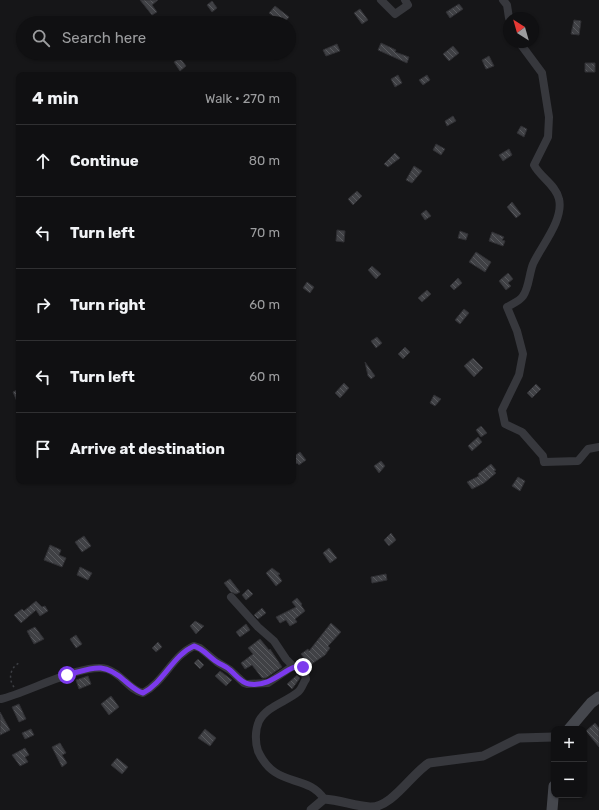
<!DOCTYPE html>
<meta charset="utf-8">
<style>
:root{--surface:#101012;--page:#19191b;--text:#f1f3f6;--muted:#9c9d9f;--line:#303032}
body{margin:0;font-family:Rubik,sans-serif;background:var(--page);color:var(--text)}
.controls{position:absolute;right:12px;bottom:12px;display:grid;overflow:hidden;border-radius:8px;box-shadow:0 1px 3px #0004}
.controls button{width:36px;height:36px;display:grid;place-items:center;padding:0;border:0;border-bottom:1px solid var(--line);background:var(--surface);color:var(--text);font:20px sans-serif}
.compass{position:absolute;left:503px;top:12px;width:36px;height:36px;border-radius:50%;background:var(--surface);box-shadow:0 1px 3px #0004;rotate:323deg}
.stop{position:absolute;width:12px;height:12px;margin:-9px;border:3px solid #7c3aed;border-radius:50%;background:#fff}
.stop.end{background:#7c3aed;border-color:#fff;box-shadow:0 1px 4px #0008}
.list{margin:0;padding:0;list-style:none}
h2{display:flex;justify-content:space-between;align-items:center;height:52px;margin:0;padding:0 16px;font-size:17px}
h2 small{font-size:13px;font-weight:400;color:var(--muted)}
.list li{display:grid;grid-template-columns:26px 1fr auto;gap:12px;align-items:center;box-sizing:border-box;height:72px;padding:0 16px;border-top:1px solid var(--line)}
.list b{display:block;font-size:15px;white-space:nowrap}
.list em{font-size:13px;font-style:normal;color:var(--muted)}
.icon{flex:none;width:22px;height:22px;fill:none;stroke:currentColor;stroke-width:2;stroke-linecap:round;stroke-linejoin:round}
.map{position:relative;flex:none;width:599px;height:810px;overflow:hidden}
.search{position:absolute;background:var(--surface);box-shadow:0 1px 3px #0004;left:16px;top:16px;width:280px;height:44px;display:flex;align-items:center;gap:10px;box-sizing:border-box;padding:0 14px;border-radius:22px;color:var(--muted);font-size:15px}
.panel{position:absolute;background:var(--surface);box-shadow:0 1px 3px #0004;left:16px;top:72px;width:280px;height:412px;border-radius:8px}
.map>svg:first-child{display:block}
.building{fill:url(#building-back-hatch);stroke:#303034}
.lines{fill:none;stroke-linecap:round;stroke-linejoin:round}
.path{stroke:#3d3f44;stroke-width:1.5;stroke-dasharray:2 3;stroke-linecap:butt}
.minor{stroke:#37383d;stroke-width:8}
.tertiary{stroke:#37383d;stroke-width:9}
.secondary{stroke:#45474d;stroke-width:11}
.route{stroke:#7c3aed;stroke-width:5}
</style>
<div class="map">
<svg width="599" height="810" viewBox="0 0 599 810">
<defs>
<pattern id="building-back-hatch" width="6" height="6" patternUnits="userSpaceOnUse"><rect width="6" height="6" fill="#404145"/><path d="M-1 5l2 2M0 0l6 6M5-1l2 2" fill="none" stroke="#595a5e"/></pattern>
</defs>
<rect width="100%" height="100%" fill="#161618"/>
<path class="building" d="M140 0H158L152 5 157 12 152 15Z
M212 1 217 8 212 12 207 5Z
M459 4 463 9 450 18 446 12Z
M275 6 289 17 284 23 269 13Z
M360 9 368 20 362 24 354 13Z
M574 20 581 21 579 35 571 34Z
M381 43 396 50 395 52 409 57 407 63 378 50Z
M337 44 340 51 326 56 323 50Z
M453 46 459 53 449 61 443 54Z
M489 56 494 66 486 69 482 60Z
M180 58 186 66 180 71 174 62Z
M585 63H595V72H585Z
M398 75 402 83 395 87 391 79Z
M427 75 430 80 423 85 419 80Z
M453 116 456 121 447 126 445 121Z
M521 126 527 129 524 137 517 133Z
M436 144 445 149 441 155 433 150Z
M509 149 512 155 503 161 499 155Z
M395 153 400 158 388 167 384 164Z
M414 166 422 171 412 183 406 180Z
M357 191 362 196 353 205 348 199Z
M512 202 521 214 516 218 507 207Z
M426 210 431 216 425 220 421 214Z
M337 230 345 231 344 242 336 241Z
M460 231 468 234 466 240 458 238Z
M492 232 504 237 502 240 505 241 503 246 489 241Z
M476 252 491 262 485 272 469 262Z
M372 266 381 274 376 279 368 270Z
M508 273 513 279 508 283 511 286 506 290 499 281Z
M458 278 462 283 454 290 450 286Z
M307 282 314 287 310 293 303 288Z
M427 290 431 294 422 302 418 298Z
M464 309 469 313 460 324 455 320Z
M377 337 382 343 376 348 371 341Z
M405 347 410 352 403 359 398 354Z
M473 358 483 368 474 377 464 366Z
M365 362 375 376 371 379 368 376Z
M344 383 349 388 340 398 335 393Z
M536 384 541 389 532 398 527 393Z
M19 389V406L13 392Z
M434 395 441 399 435 406 430 403Z
M481 426 487 433 481 437 476 430Z
M478 437 482 442 472 451 468 446Z
M300 452 306 460 299 465 297 463 293 466V457Z
M381 461 385 466 379 473 374 466Z
M491 464 496 470 494 471 496 473 484 483 472 489 467 482 479 476 478 474Z
M518 477 525 481 520 491 512 486Z
M391 533 396 540 389 546 384 540Z
M84 536 91 546 82 552 75 542Z
M50 545 61 550 59 555 66 558 62 567 44 560Z
M329 548 337 558 330 563 323 553Z
M80 567 92 573 88 580 77 575Z
M272 568 280 574 278 575 282 581 276 586 266 573Z
M386 574 387 580 372 583 371 577Z
M230 579 240 592 236 594 231 592 224 583Z
M248 589 253 594 246 600 242 595Z
M297 598 302 604 301 605 305 611 295 619 297 622 290 626 286 620 280 623 276 617 296 607 292 602Z
M36 601 42 607 45 606 48 611 40 616 36 610 21 623 14 615 22 609 24 611Z
M262 608 266 613 258 619 254 615Z
M195 621 204 626 196 634 190 626Z
M331 623 341 632 328 646 330 648 325 655 310 665 301 654 308 649 309 651Z
M246 624 250 630 240 637 236 632Z
M35 627 44 639 34 644 27 631Z
M76 635 82 644 76 648 70 639Z
M260 639 269 650 270 649 282 667 266 678H262L252 665 245 669 241 663 253 654 248 648Z
M158 642 162 647 156 652 152 648Z
M198 659 204 665 200 669 194 663Z
M220 671 232 680 226 686 215 676Z
M297 675 300 678 292 689 287 684Z
M88 676 91 684 79 689 76 680Z
M111 696 119 707 109 715 101 704Z
M19 704 26 719 19 722 12 707Z
M0 712 10 730 0 735Z
M595 723 599 728V747L586 731Z
M31 729 34 735 25 739 22 733Z
M205 729 216 738 210 746 198 738Z
M60 743 66 753 62 755 67 763 62 767 52 747Z
M25 748 29 755 25 757 28 762 20 766 12 755Z
M117 758 128 767 122 774 111 765Z"/>
<g class="lines">
<path class="path" d="M14 687C8 679 10 668 19 663"/>
<path class="minor" d="M381 0 395 14 408 5 405 0
M503 0 507 5 509 18
M519 42 542 73 549 117 548 137 534 165C540 177 556 185 559 199 564 220 541 246 533 264 529 274 529 288 523 296 520 301 512 304 507 307L517 331 523 354 519 375 502 410 505 424 522 432 543 456 544 462 578 461 588 449 599 447
M231 597 258 627 274 641 286 659 293 666
M1 699C27 693 84 662 107 669 121 673 129 690 143 693 164 682 173 655 194 646L200 648 217 662 230 670 244 683 247 684 268 683 293 666 303 667 306 679C303 683 302 689 298 692 286 702 267 706 259 721 255 730 255 742 258 751 275 789 307 773 324 799"/>
<path class="tertiary" d="M311 810 324 799C340 800 355 806 370 807 392 808 412 773 429 763L483 756 519 738 554 737"/>
<path class="secondary" d="M569 729 591 703 599 697
M552 810 554 786"/>
</g>
<g class="lines">
<path class="route" d="M67 675C93 668 103 661 125 681 130 685 136 691 143 693 164 682 173 655 194 646 204 649 209 657 217 662 221 665 226 666 230 670 236 675 241 683 249 684 274 688 289 662 303 667"/>
</g>
</svg>
<div class="controls">
<button>+</button>
<button>−</button>
</div>
<svg class="compass" viewBox="-18 -18 36 36"><path d="M0-13l5 13h-10z" fill="#e53935"/><path d="M0 13l5-13h-10z" fill="#9c9d9f"/></svg>
<div class="stop" style="left:67px;top:675px"></div>
<div class="stop end" style="left:303px;top:667px"></div>
<div class="search"><svg class="icon" aria-label="search" viewBox="0 0 24 24"><circle cx="10" cy="10" r="6"/><path d="M15 15l6 6"/></svg>Search here</div>
<section class="panel">
<h2>4 min<small>Walk · 270 m</small></h2>
<ul class="list">
<li><svg class="icon" aria-label="ahead" viewBox="0 0 24 24"><path d="M12 20V5M6 11l6-6 6 6"/></svg><div><b>Continue</b></div><em>80 m</em></li>
<li><svg class="icon" aria-label="left" viewBox="0 0 24 24"><path d="M17 20v-9H6M10 6l-5 5 5 5"/></svg><div><b>Turn left</b></div><em>70 m</em></li>
<li><svg class="icon" aria-label="right" viewBox="0 0 24 24"><path d="M7 20v-9h11M14 6l5 5-5 5"/></svg><div><b>Turn right</b></div><em>60 m</em></li>
<li><svg class="icon" aria-label="left" viewBox="0 0 24 24"><path d="M17 20v-9H6M10 6l-5 5 5 5"/></svg><div><b>Turn left</b></div><em>60 m</em></li>
<li><svg class="icon" aria-label="arrive" viewBox="0 0 24 24"><path d="M6 21V4h12l-3 4 3 4H6"/></svg><div><b>Arrive at destination</b></div></li>
</ul>
</section>
</div>
